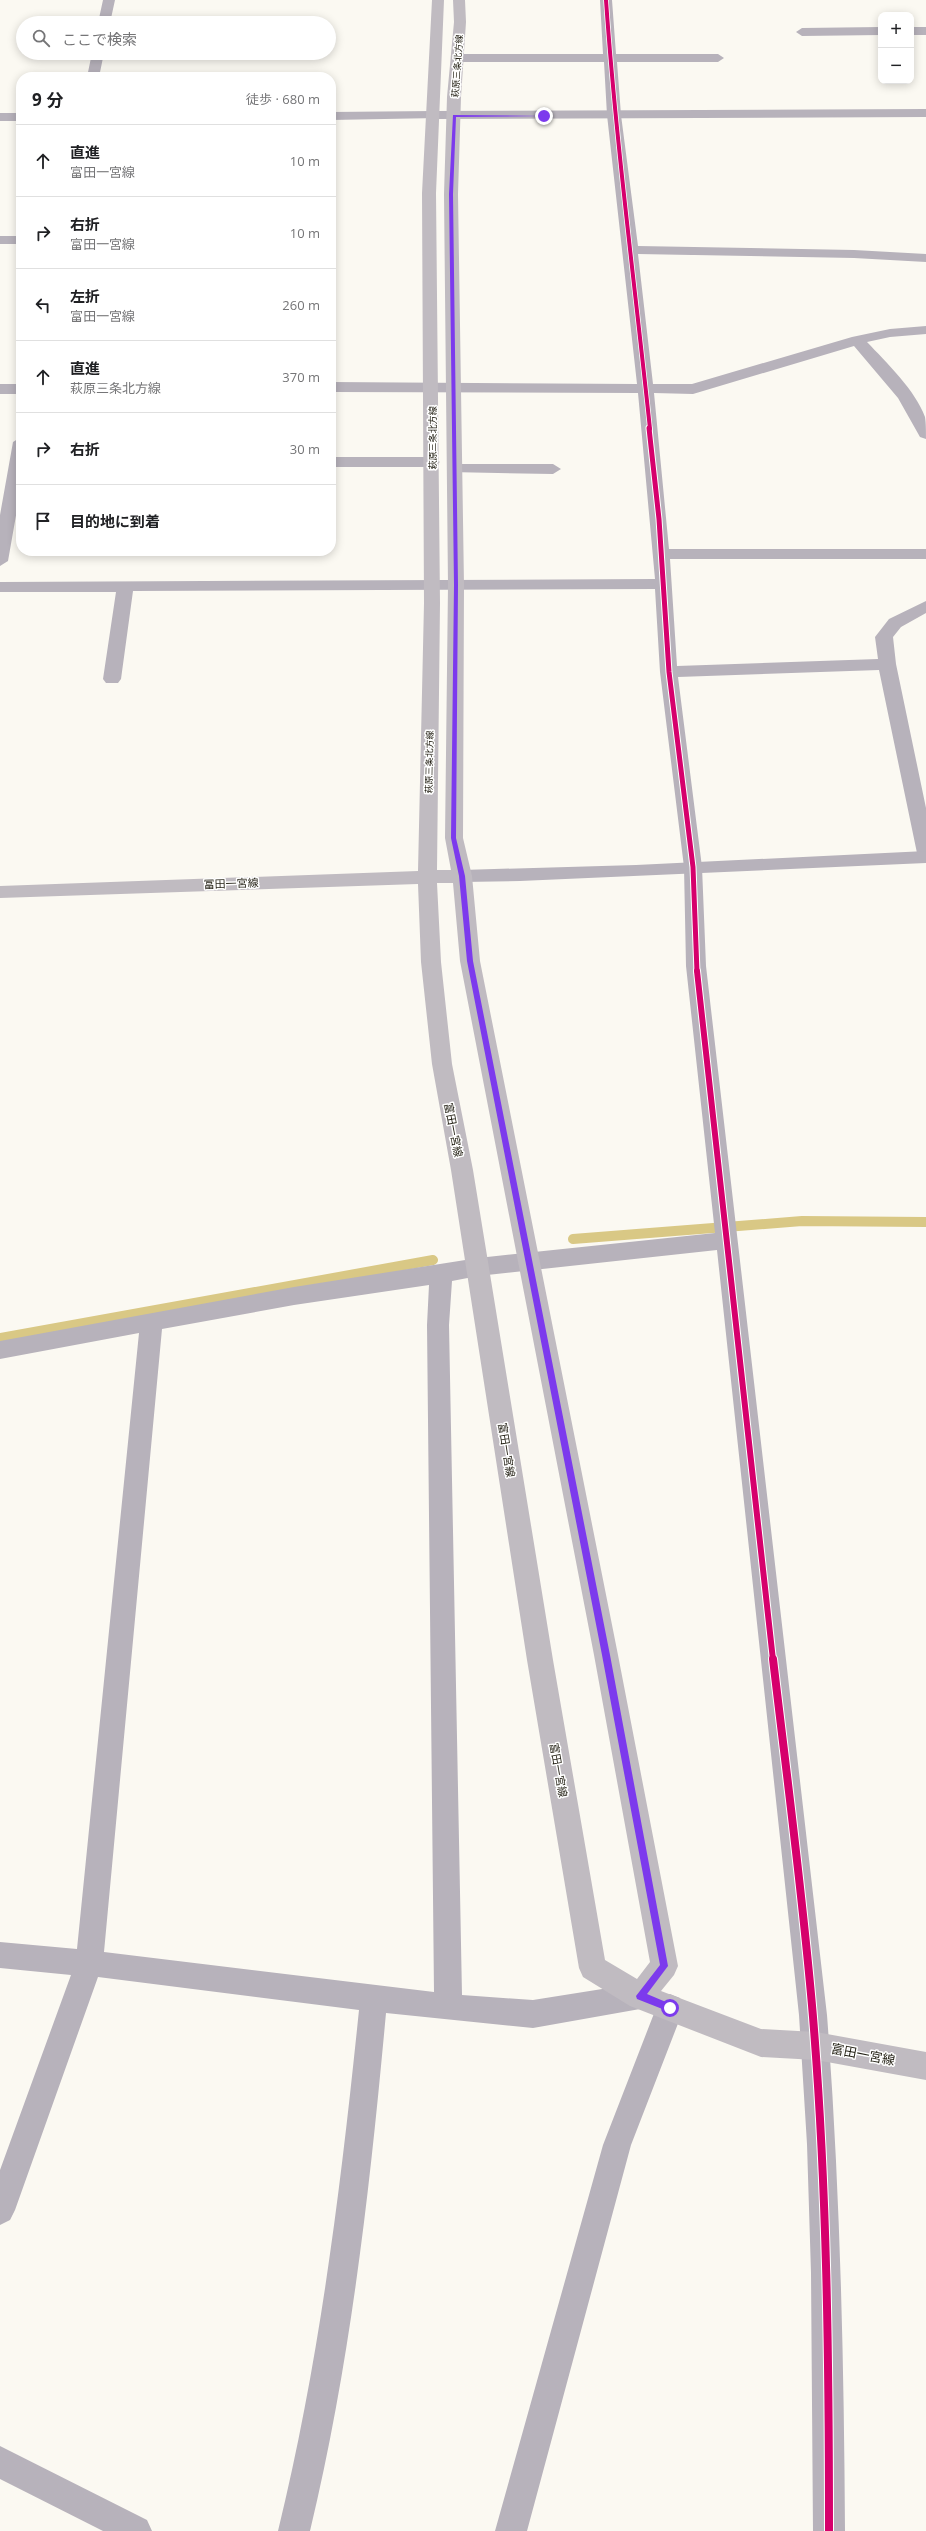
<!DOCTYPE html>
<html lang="ja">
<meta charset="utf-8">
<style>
:root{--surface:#fff;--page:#f2f2f2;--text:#202124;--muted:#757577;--line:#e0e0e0}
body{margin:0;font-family:"Open Sans","Noto Sans JP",sans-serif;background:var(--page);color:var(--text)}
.controls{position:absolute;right:12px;top:12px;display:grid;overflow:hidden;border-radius:8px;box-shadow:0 2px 10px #0003}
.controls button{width:36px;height:36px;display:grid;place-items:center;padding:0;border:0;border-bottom:1px solid var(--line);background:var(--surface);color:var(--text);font:20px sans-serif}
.stop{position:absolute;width:12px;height:12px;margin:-9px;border:3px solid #7c3aed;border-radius:50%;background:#fff}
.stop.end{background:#7c3aed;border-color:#fff;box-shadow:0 1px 4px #0008}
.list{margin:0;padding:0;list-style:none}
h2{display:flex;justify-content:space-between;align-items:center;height:52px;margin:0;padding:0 16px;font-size:17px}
h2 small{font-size:13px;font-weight:400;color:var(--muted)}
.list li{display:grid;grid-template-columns:26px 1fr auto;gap:12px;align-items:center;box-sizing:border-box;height:72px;padding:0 16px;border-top:1px solid var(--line)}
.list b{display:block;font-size:15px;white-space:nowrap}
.list p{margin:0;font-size:13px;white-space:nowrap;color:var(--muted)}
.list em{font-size:13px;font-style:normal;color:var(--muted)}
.icon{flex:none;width:22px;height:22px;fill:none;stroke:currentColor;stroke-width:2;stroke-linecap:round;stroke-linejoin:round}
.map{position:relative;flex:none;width:926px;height:2531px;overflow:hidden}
.search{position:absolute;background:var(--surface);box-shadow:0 2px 10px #0003;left:16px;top:16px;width:320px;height:44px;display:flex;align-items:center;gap:10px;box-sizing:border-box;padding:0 14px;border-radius:22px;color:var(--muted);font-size:15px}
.panel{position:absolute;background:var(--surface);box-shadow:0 2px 10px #0003;left:16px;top:72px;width:320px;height:484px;border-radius:16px}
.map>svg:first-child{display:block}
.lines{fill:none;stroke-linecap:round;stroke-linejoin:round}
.stream{stroke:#d9c885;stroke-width:10}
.minor{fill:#b7b2bb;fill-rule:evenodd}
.tertiary{fill:#b7b2bb;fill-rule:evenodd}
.secondary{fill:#c0bbc1;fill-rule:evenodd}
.cycleway-far3-casing{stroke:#fff;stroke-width:5.5}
.cycleway-far2-casing{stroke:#fff;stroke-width:7}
.cycleway-far1-casing{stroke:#fff;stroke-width:8}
.cycleway-casing{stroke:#fff;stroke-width:10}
.cycleway-far3{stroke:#d6006c;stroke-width:4}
.cycleway-far2{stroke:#d6006c;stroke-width:5}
.cycleway-far1{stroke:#d6006c;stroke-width:6}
.cycleway{stroke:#d6006c;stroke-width:8}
.route{fill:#7c3aed}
.labels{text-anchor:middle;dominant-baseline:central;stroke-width:3;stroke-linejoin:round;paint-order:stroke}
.far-street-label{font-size:9px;fill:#211e12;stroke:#fff}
.street-label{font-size:11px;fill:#211e12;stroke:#fff}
.near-street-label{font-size:13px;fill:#211e12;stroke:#fff}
</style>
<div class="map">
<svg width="926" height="2531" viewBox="0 0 926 2531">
<rect width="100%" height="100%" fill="#fbf9f2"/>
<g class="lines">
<path class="stream" d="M573 1239 802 1221 926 1222
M0 1338 433 1260"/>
<path class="minor" d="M103 0H115L110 23H98Z
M600 0H612L616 54H718L724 58 718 62H617L621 115 638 246 854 250 926 254V262L854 258 638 254 653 384H692L852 337 890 329 926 326V334L890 337 867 342C886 362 916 391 925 417 926 423 926 432 926 439L920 437 898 398 854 346 693 394 654 393 669 549H926V559H670L677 666 878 659 875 637 889 619 926 601V613L901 627 893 637 896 664 926 808V859L919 857 917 853 879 670 678 677 702 867 706 966 827 2015C840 2187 844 2359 845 2531H813L811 2273 807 2144 799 2015 717 1250 478 1276 452 1281 449 1325 462 1995 533 2000 640 1983 650 1986 654 1996 650 2006 640 2009 533 2028 386 2013C370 2187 351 2360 310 2531H278C320 2359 341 2185 359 2010L98 1977 15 2210 10 2220 0 2225V2170L71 1975 0 1968V1942L77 1949 139 1333 0 1359V1341L294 1287 478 1258 715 1233 686 966 684 867 660 672 655 589 133 591 121 679 118 683H106L103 679 116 592H0V582L655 579 638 393 331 392V382L637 384 607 115 604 62H457L451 58 457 54H603ZM429 1285 427 1325 434 1992 104 1952 162 1329 294 1305Z
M881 27V35L802 36 796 32 802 28Z
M911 27H926V35H911Z
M92 53H104L99 77H87Z
M433 111 438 112 440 115 438 118 331 120V112Z
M0 113H21V121H0Z
M0 236H21V244H0Z
M0 384H21V394H0Z
M21 437V487L8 561 0 566V515L13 442Z
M331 457H432L440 462 432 467H331Z
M455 464H553L561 469 553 474 449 472 447 469Z
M670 1994 680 1998 684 2008 631 2145 527 2531H495L603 2145 660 1998Z
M0 2446 147 2520 152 2531H103L0 2479Z"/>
<path class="tertiary" d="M926 109V117L433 119 426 115 433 111Z
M926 851V863L520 881 462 882 455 881 452 876 455 871 462 870 636 865Z"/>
<path class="secondary" d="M432 0H444L436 193 440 603 437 870H451L445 838 448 585 444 194 447 97 454 22 453 0H465L466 22 461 97 458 194 464 585 463 838 472 876 480 961 618 1655 678 1966 674 1975 661 1991 761 2029 816 2032 926 2052V2080L816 2060 761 2057 630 2006 583 1977 579 1968 527 1660 451 1170 432 1064 421 962 418 884 0 898V886L418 871 424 603 422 193ZM437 883H453L460 961 594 1655 650 1962 637 1979 605 1960 553 1660 473 1170 452 1064 441 962Z"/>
<defs>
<path id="cycleway-far3" d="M606 0C616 143 635 286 650 429"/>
<path id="cycleway-far2" d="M649 428 659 519 669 672 693 867 697 972"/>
<path id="cycleway-far1" d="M697 971 773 1660"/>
<path id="cycleway" d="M773 1659C787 1778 803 1897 813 2017 827 2188 829 2360 829 2531"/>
</defs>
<use href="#cycleway-far3" class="cycleway-far3-casing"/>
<use href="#cycleway-far2" class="cycleway-far2-casing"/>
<use href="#cycleway-far1" class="cycleway-far1-casing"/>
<use href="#cycleway" class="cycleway-casing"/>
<use href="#cycleway-far3" class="cycleway-far3"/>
<use href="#cycleway-far2" class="cycleway-far2"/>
<use href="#cycleway-far1" class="cycleway-far1"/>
<use href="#cycleway" class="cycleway"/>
</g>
<path class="route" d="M453 115 546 116 456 117 453 194 458 585 456 838 465 876 473 961 610 1655 668 1966 647 1994 673 2005V2010L670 2012 637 1999 636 1996 660 1965 602 1655 467 961 459 876 451 838 454 585 449 194Z"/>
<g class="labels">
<g class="far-street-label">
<text transform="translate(457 66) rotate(-86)">萩原三条北方線</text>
<text transform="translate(432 438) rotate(-90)">萩原三条北方線</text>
<text transform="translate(429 762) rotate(-89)">萩原三条北方線</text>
</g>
<g class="street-label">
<text transform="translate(231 883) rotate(-2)">冨田一宮線</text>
<text transform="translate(454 1130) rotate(79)">富田一宮線</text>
<text transform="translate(507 1450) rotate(81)">富田一宮線</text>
<text transform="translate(559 1770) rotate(80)">富田一宮線</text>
</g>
<g class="near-street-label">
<text transform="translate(863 2054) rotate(11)">富田一宮線</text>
</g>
</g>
</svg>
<div class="controls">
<button>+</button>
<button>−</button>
</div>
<div class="stop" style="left:670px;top:2008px"></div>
<div class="stop end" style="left:544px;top:116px"></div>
<div class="search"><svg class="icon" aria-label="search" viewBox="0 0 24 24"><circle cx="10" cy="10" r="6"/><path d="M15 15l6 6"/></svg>ここで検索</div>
<section class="panel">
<h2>9 分<small>徒歩 · 680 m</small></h2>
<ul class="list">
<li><svg class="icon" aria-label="ahead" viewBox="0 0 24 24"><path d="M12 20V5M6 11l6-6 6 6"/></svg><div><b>直進</b><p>富田一宮線</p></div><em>10 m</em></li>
<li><svg class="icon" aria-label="right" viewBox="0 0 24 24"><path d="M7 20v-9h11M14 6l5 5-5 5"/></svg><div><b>右折</b><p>富田一宮線</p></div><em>10 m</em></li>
<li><svg class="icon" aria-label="left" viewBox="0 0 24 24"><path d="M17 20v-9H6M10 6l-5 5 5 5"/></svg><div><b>左折</b><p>富田一宮線</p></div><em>260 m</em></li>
<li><svg class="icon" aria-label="ahead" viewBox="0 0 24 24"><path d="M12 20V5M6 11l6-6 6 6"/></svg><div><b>直進</b><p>萩原三条北方線</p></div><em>370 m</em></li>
<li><svg class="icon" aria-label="right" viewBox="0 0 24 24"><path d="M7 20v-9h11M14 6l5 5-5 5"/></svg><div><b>右折</b></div><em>30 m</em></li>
<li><svg class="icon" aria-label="arrive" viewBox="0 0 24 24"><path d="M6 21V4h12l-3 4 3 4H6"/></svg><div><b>目的地に到着</b></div></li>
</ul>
</section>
</div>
